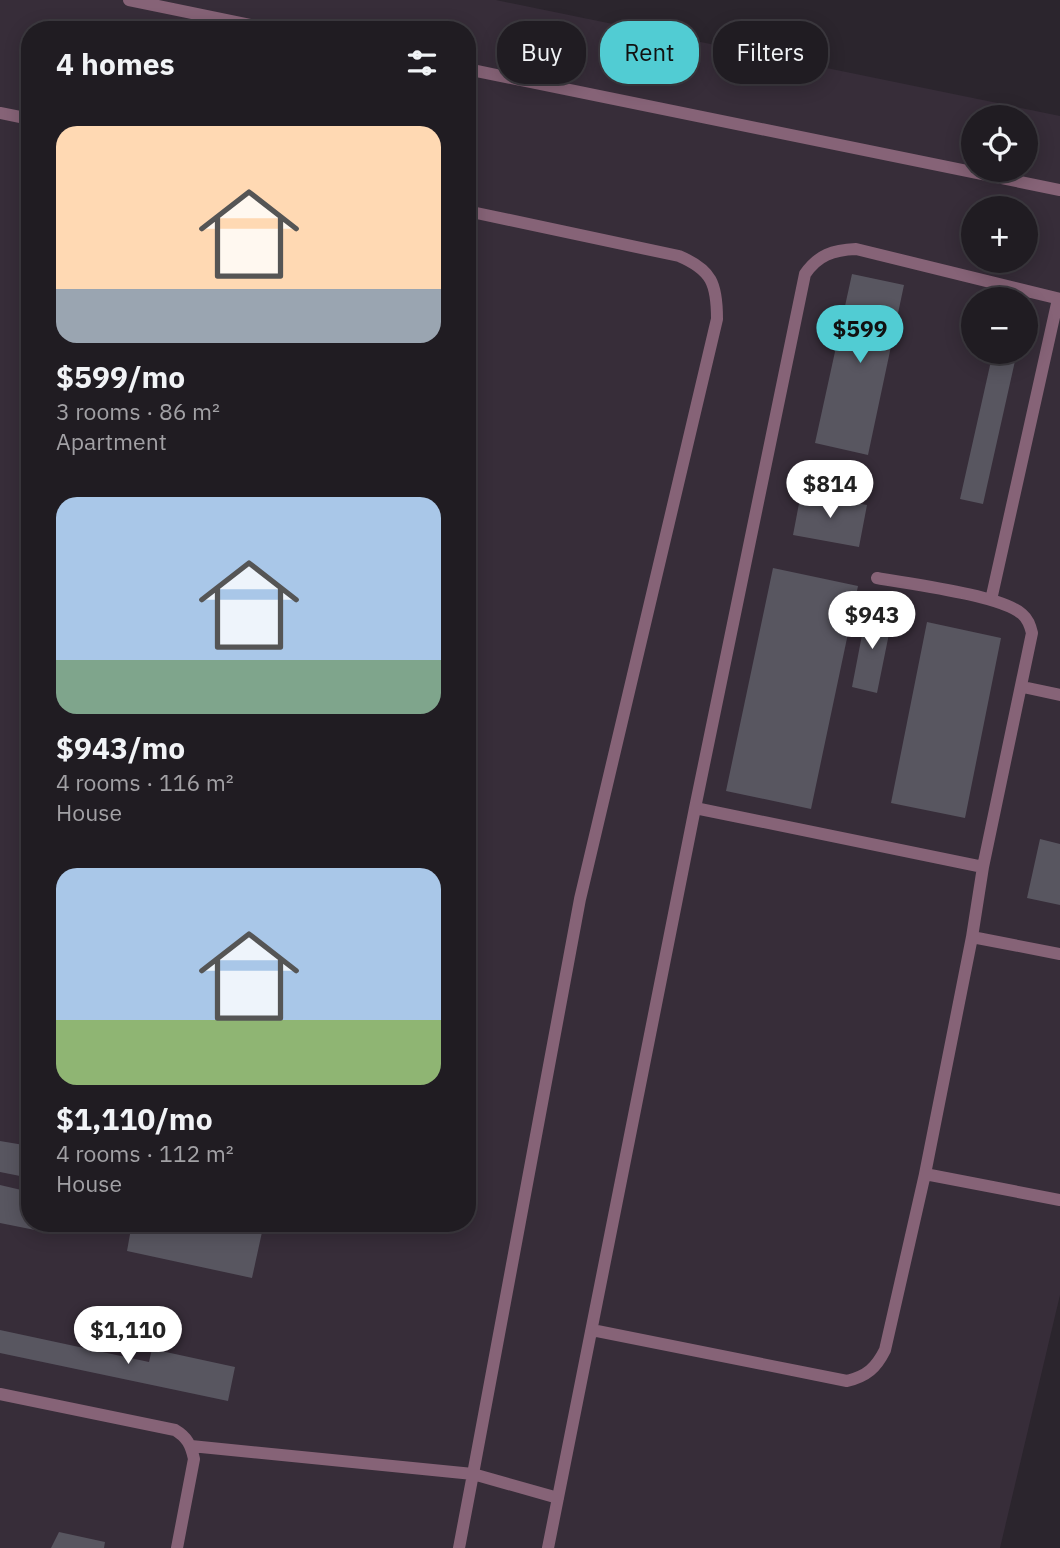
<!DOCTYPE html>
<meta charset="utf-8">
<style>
:root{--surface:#201c22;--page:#2d292f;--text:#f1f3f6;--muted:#a2a1a5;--line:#3d3a40;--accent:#51ccd3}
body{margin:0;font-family:"IBM Plex Sans",sans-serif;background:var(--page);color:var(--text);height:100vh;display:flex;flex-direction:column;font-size:26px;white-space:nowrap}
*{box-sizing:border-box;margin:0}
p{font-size:23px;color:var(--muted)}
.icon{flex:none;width:38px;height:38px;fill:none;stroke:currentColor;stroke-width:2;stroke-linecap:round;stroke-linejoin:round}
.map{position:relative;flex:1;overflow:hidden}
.drawer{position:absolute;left:21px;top:21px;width:455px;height:1211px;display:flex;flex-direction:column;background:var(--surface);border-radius:28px;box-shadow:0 4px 18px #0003,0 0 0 2px var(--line)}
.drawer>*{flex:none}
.guide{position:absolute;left:497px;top:21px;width:457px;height:63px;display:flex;gap:14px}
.fabs{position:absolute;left:961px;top:105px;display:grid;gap:14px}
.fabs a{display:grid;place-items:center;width:77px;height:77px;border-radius:50%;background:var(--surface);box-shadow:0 4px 18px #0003,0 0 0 2px var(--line);font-size:35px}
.price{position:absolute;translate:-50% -60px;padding:0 16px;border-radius:24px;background:#fff;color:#222;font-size:23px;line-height:46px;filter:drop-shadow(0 2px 4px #0008)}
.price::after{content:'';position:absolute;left:50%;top:42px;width:21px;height:16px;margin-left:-10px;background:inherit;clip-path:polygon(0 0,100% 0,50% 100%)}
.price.on{background:var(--accent);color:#111}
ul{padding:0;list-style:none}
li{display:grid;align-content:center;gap:14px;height:371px;padding:0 35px}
li span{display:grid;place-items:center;height:217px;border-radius:21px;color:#555}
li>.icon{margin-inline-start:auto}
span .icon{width:126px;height:126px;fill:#fffc;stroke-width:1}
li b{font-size:30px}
h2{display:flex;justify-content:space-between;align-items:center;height:84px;padding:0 35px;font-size:30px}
.pill{padding:0 24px;border-radius:28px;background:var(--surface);box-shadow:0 4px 18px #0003,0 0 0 2px var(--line);font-size:24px;line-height:63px}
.pill.on{background:var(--accent);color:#111}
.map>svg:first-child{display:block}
.built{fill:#372d39;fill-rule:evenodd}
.building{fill:#585660}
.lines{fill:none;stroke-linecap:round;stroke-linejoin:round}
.lane{stroke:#866377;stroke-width:12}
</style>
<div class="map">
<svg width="1060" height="1548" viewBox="0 0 1060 1548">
<rect width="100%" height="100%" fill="#2b252d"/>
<path class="built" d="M0 0H496L1060 116V1295L1000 1548H0ZM30 30H467V1223H30ZM973 117H1026V170H973ZM973 208H1026V261H973ZM973 299H1026V352H973Z"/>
<path class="building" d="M852 274 904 285 868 455 815 443Z
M993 352H1017L983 504 960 499Z
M801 493 867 505 859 547 793 535Z
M773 568 858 586 811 809 726 791Z
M867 609 893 614 877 693 852 687Z
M927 622 1001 638 965 818 891 803Z
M1040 839 1060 844V905L1027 898Z
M0 1141 30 1146V1178L0 1172Z
M0 1185 30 1192V1223H47L45 1232 0 1223Z
M132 1223H264L252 1278 127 1251Z
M0 1330 149 1362 152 1349 235 1367 228 1401 0 1353Z
M59 1532 105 1542 104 1548H51Z"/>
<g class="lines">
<path class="lane" d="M129 0 275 30
M467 69 1060 190
M0 113 30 119
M467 211 679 256C712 270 717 284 717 319L580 899 473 1474 558 1498
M991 600 1058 299
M1023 687 1060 695
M695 808 983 867
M972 937 1060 954
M925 1174 1060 1200
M592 1330 847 1381C867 1376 876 1368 885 1350L925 1174 972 937 983 867 1032 633C1030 625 1028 619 1022 614 1000 595 910 584 877 578
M0 1394 175 1430C187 1437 191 1445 194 1459L177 1548
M191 1446 473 1474 459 1548
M548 1548 695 808 805 274C818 255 833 250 856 249L1060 299"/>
</g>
</svg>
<div class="fabs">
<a><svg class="icon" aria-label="locate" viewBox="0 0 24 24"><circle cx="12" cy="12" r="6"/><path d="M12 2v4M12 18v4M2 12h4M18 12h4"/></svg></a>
<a>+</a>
<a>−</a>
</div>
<b class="price on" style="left:860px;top:365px">$599</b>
<b class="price" style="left:830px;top:520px">$814</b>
<b class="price" style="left:872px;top:651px">$943</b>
<b class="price" style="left:128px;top:1366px">$1,110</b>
<div class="guide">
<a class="pill">Buy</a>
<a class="pill on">Rent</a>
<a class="pill">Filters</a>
</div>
<section class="drawer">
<h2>4 homes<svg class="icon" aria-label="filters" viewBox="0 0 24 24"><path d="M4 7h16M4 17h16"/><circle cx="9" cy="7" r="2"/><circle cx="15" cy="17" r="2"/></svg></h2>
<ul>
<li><span style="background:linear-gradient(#ffd9b3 75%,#9aa5b1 0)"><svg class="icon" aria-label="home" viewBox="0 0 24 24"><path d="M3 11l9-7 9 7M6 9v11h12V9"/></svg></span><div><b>$599/mo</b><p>3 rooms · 86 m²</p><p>Apartment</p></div></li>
<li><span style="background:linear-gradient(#a9c7e8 75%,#7fa58c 0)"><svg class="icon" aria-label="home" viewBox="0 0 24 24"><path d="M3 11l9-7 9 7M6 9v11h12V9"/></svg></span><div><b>$943/mo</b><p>4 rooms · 116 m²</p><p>House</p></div></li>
<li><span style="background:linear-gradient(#a9c7e8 70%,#8fb573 0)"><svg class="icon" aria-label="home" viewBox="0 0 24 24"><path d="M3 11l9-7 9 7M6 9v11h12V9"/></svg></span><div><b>$1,110/mo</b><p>4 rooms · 112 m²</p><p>House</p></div></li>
</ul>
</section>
</div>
